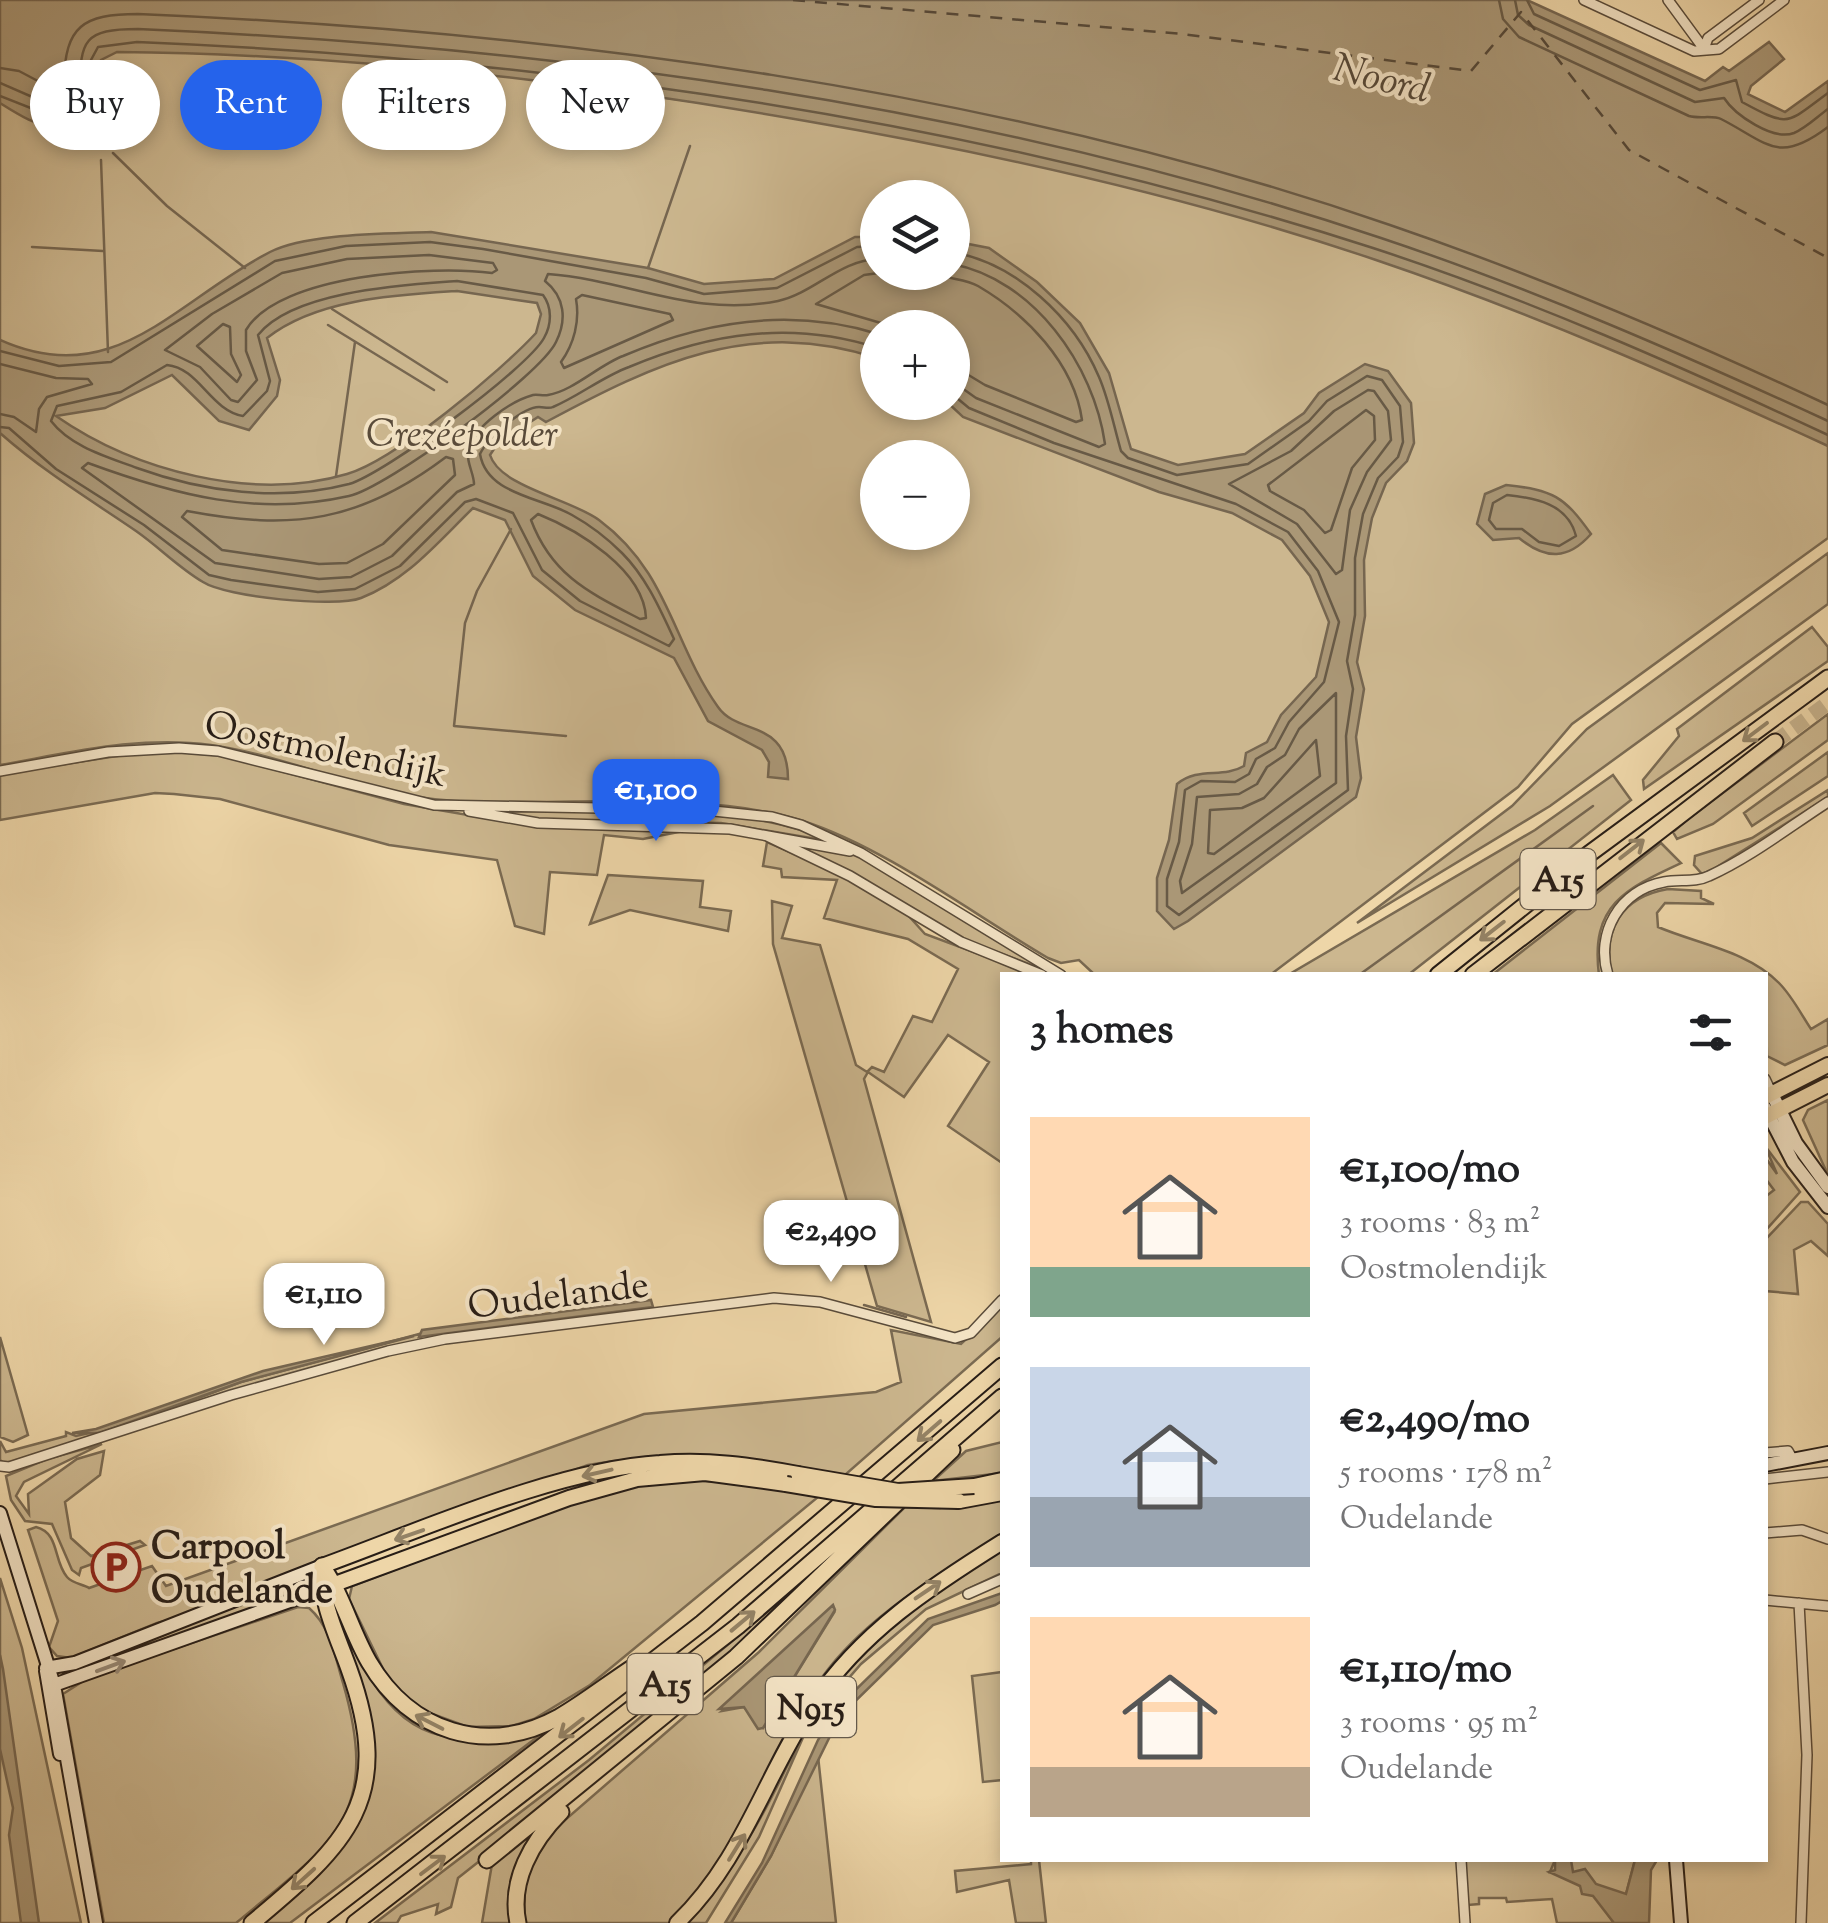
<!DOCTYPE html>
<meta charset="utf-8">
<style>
:root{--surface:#fff;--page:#f6f6f6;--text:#202124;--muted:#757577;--accent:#2563eb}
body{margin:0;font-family:"Sorts Mill Goudy",serif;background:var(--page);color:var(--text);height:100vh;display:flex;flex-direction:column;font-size:38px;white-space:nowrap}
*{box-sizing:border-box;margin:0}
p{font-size:32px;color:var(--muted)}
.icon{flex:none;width:55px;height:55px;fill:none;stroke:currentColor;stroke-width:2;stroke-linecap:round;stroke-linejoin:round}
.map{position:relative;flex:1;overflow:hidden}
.side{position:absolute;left:1000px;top:972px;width:768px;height:890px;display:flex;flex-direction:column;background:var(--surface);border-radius:0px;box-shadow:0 5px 15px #0003}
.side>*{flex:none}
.banner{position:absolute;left:30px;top:60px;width:820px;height:90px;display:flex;gap:20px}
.controls{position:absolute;left:860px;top:180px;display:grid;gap:20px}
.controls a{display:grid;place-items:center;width:110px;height:110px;border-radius:50%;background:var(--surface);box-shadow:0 5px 15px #0003;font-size:50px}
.price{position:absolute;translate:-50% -85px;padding:0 22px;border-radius:20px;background:#fff;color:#222;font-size:32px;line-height:65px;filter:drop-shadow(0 2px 5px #0008)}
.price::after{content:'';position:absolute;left:50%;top:60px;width:30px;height:22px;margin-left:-15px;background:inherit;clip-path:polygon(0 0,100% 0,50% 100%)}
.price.active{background:var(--accent);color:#fff}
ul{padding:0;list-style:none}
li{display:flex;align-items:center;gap:30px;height:250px;padding:0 30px}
li span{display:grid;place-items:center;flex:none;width:280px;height:200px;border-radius:0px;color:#555}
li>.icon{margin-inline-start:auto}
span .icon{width:120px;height:120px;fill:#fffc;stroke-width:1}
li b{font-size:42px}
h2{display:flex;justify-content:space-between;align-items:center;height:120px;padding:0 30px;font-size:42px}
.tag{padding:0 35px;border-radius:45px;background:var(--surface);box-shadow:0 5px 15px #0003;font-size:35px;line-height:90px}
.tag.active{background:var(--accent);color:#fff}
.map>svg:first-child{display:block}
.green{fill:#ccb78f;stroke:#7a6a52;stroke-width:2.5;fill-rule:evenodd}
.water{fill:#aa9776;stroke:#766650;stroke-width:2.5;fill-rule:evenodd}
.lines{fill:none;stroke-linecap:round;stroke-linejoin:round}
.shore{stroke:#685a46;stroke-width:2.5}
.stream{stroke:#766650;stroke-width:2.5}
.ferry{stroke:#554838;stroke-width:2.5;stroke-dasharray:12 10;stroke-linecap:butt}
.motorway-tunnel{stroke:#c6b18b;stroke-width:15;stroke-dasharray:15 8;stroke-linecap:butt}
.minor-casing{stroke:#594b3a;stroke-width:12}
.secondary-casing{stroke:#271d16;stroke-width:16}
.primary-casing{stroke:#271d16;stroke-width:18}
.motorway-casing{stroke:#271d16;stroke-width:19}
.minor{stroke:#f4e4c6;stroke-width:9}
.secondary{stroke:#f4e4c6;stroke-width:12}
.primary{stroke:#eed6a8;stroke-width:14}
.motorway{stroke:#eed6a8;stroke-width:15}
.primary-bridge-casing{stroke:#271d16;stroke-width:18;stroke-linecap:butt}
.primary-bridge{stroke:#eed6a8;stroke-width:14}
.oneway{stroke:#948366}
.oneway2{stroke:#988a77}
.labels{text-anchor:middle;stroke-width:8;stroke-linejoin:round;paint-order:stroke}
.shield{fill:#f4e4c6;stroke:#64594b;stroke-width:2.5}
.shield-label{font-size:35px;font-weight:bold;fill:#271d16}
.park-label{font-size:38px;font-style:italic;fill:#594b3a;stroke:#f4e4c6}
.street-label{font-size:38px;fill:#271d16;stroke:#f4e4c6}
.poi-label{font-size:38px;font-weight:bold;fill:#271d16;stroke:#f4e4c6;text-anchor:start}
.water-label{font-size:40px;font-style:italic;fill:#554838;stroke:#f4e4c6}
</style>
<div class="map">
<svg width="1828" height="1923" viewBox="0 0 1828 1923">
<rect width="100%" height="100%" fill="#eed6a8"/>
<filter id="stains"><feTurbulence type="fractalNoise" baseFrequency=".002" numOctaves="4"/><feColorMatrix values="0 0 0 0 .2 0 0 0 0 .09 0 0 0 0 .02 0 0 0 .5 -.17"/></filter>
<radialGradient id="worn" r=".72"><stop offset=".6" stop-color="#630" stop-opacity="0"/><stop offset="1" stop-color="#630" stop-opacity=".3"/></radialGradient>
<path class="green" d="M0 45 403 61 876 127 1207 203 1511 301 1828 440V538L1572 724 1518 787 1270 975H1095L1079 960 1061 963 1048 958C973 914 884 847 803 821 705 790 559 806 455 801 370 797 294 757 211 745 140 735 69 753 0 765ZM878 198H952V272H878ZM878 328H952V402H878ZM878 458H952V532H878Z
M1828 553V604L1550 806 1357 923 1512 806 1587 729Z
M1812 627 1828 647V661L1644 789 1643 780 1679 736 1677 729Z
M1828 714V740L1713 824 1677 839 1673 832 1688 819Z
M156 750 224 756 404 804 538 827 699 828 643 839 604 835 597 875 550 872 544 934 515 926 497 860 389 845 220 799 174 794 155 793 0 820V774Z
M1828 752V776L1752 826 1744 813Z
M1613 775 1631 800 1408 975H1288L1535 830Z
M1828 790V797L1712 870 1702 874 1694 865 1695 856 1752 838Z
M487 812C602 812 727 797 835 842L721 823 539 820Z
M779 840 856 854 1053 973 962 939Z
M767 842 843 875 906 913 925 934 1035 975H1002V1163L948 1126 989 1062 948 1035 904 1097 868 1072 864 1079 931 1322 877 1306 773 944 772 901 792 906 782 938 820 945 856 1065 867 1072 872 1067 884 1072 913 1016 932 1022 958 969 908 939 824 918 837 880 782 877 781 869 763 866Z
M1661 843 1681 863C1625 889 1590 905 1599 975H1492Z
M608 875 703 881 700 907 731 911 728 931 630 910 590 924Z
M1668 889 1701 891V898L1714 904 1665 903 1657 913 1658 927C1698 944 1748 951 1779 983 1792 996 1801 1014 1811 1029L1828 1019V1045L1785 1065 1767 1056 1765 975H1612C1602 930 1621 897 1668 889Z
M1828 1100V1175L1803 1120 1808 1110Z
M1765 1146 1800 1192 1765 1231V1197L1774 1190 1765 1178V1157L1777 1174Z
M1801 1202H1808L1828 1224V1256L1811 1241 1794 1250 1798 1294 1765 1291V1240Z
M1002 1305V1337L845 1475C752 1459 683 1448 588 1465L292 1571 196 1613 157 1623 71 1658 57 1656 49 1647 58 1621 28 1530 36 1527C60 1533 53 1561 67 1577 73 1584 83 1584 89 1588L152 1566 166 1586 644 1414 876 1392 901 1382 891 1330 961 1344Z
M419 1334 422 1341 245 1387 7 1465 0 1460V1441L6 1452 66 1436V1432L76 1436 126 1425 241 1382Z
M0 1337 28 1435 13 1442 0 1437Z
M1002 1442V1473L933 1481 966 1451Z
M102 1444 24 1482 16 1496 29 1514 28 1494 77 1459 104 1451 100 1475 65 1502 71 1538 91 1556 140 1541 145 1545 81 1568 79 1575 72 1570 52 1524 25 1521 11 1500 6 1476 47 1459Z
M687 1480 755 1484 818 1497 590 1685 534 1719 512 1726 468 1727 416 1708 388 1679 349 1599 352 1586 581 1499 648 1483Z
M1002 1497V1533C941 1574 867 1615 823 1676 767 1756 740 1853 670 1923H524L525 1879 550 1833 759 1652 905 1507 940 1508ZM835 1611 763 1728 744 1707 722 1711Z
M860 1535 645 1730 458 1878 451 1907 436 1914 438 1904 401 1916 397 1923H375L589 1760Z
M1002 1547V1573L926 1609 861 1664 809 1724 759 1837 706 1923H683C703 1897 726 1871 745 1844 783 1786 803 1717 850 1664 894 1617 950 1583 1002 1547Z
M307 1576 313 1581 312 1588 62 1675Z
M0 1578 22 1648 81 1923H0Z
M332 1598C355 1650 383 1731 452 1737 483 1740 521 1730 552 1726L290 1923H261C315 1879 367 1840 373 1766Z
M298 1607 309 1608C331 1627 335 1657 343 1683 382 1818 332 1843 236 1923H104L63 1694 88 1678Z
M1002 1672V1780L983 1782 972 1676Z
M818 1756 836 1923H731L771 1856Z
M540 1825 515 1867 514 1923H482L492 1864Z
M1031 1860H1039L1046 1923H1016L1009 1880 957 1892 955 1871 1031 1864Z
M1465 1860H1555L1550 1872 1570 1869 1571 1860H1635L1626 1894 1602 1906 1614 1923H1557L1552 1899 1507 1902 1506 1898H1479V1904L1468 1905Z"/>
<path class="water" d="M0 0H1527L1705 81 1723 67 1729 71 1769 42 1784 59 1751 86 1748 94 1785 112 1828 81V446C1680 378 1530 312 1376 260 1191 197 998 154 806 121 579 81 347 54 117 52L101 60V104C55 134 46 132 0 103Z
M431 232 648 268 704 284 774 279 855 237H877L878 272H952L953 241 989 248 1037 282 1080 323 1109 373 1131 449 1178 465 1245 454 1304 413 1319 393 1365 364 1388 371 1411 403 1414 443 1407 461 1386 483 1372 518 1364 560 1365 616 1357 662 1364 689 1356 737 1361 778 1356 797 1188 921 1174 929 1157 911V878L1169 840 1177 784C1199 766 1222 779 1244 766L1246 753 1267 742 1281 715 1316 677 1329 622 1310 576 1282 540 1232 513 1159 492 963 417 948 403 952 402V328H878L877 358C751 317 656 363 546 422L538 417 498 443 490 455C500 487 571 499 599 520 669 572 672 642 718 707 738 736 788 719 788 779L768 777 769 762 762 750 708 721 674 658 575 610 533 576 505 520 473 508C438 542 407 580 361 598 335 608 226 597 203 582 179 568 159 547 136 531 89 499 43 471 0 433V340C115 392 176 300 270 252 307 233 388 234 431 232ZM457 291 537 303 541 314 536 333C501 371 395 460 347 474 253 502 135 471 56 416L105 408 172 375 219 421 249 430 277 396 280 380 267 338C316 299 395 295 457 291Z
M1506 485C1553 490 1564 496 1591 534 1568 560 1546 560 1519 538L1493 540 1477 524 1485 494Z
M651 1300 653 1307 419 1337 422 1330Z
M414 1336 241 1382 100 1433H72L96 1429 263 1371Z
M1002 1593V1601L995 1605 933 1625 840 1716 771 1856 731 1923H725L762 1863 818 1740 837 1708 928 1619Z
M833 1605 835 1610 763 1728 758 1729 744 1707 719 1709Z
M0 1655 3 1669 39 1923H21L9 1835 13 1808 0 1749Z
M1555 1860H1571L1573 1872 1585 1869 1596 1884 1626 1894 1635 1860H1657L1651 1870 1649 1923H1614L1593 1896 1582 1894 1580 1886 1549 1872 1555 1870Z"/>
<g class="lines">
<path class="shore" d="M1499 0 1503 19 1519 37 1689 116C1699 119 1713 115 1721 119 1768 143 1778 165 1828 127
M1515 0 1518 15 1529 25 1695 102 1724 98C1735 115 1773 141 1794 133 1806 128 1818 116 1828 109
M1527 0 1534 14 1700 90 1736 80 1742 102C1790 128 1786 124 1828 93
M0 68 19 71 53 89 64 82C65 26 83 14 138 14 551 31 997 89 1390 225 1539 276 1685 338 1828 405
M0 83 53 106 80 90C80 40 84 29 138 29 557 47 982 104 1381 238 1534 289 1682 354 1828 421
M0 96 56 118 92 98 91 60 98 47 137 42C556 59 973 119 1373 248 1529 299 1680 366 1828 435
M952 252C1016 263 1074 318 1099 377 1109 400 1114 427 1121 451L1128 458 1177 475 1248 464 1309 421 1327 401 1367 376 1382 380 1400 406 1403 442 1398 457 1378 478 1363 514 1355 558V615L1347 661 1353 689 1346 736 1348 790 1179 915 1167 906V879L1179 842 1185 790 1201 781 1235 782 1249 774 1256 759 1275 748 1289 722 1324 682 1339 622 1318 571 1288 532 1236 504 1054 443 969 408 952 394
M429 255 493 263 497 270 492 273C435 265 279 274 246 330V351L257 380 238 402 231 400 200 367 165 350 212 314 282 273 347 259Z
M878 259C840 260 814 293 778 301 694 318 629 280 548 274L545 281C565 297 567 320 556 342 540 376 386 488 349 496 257 517 175 495 88 463L82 468 215 563 319 579 351 577 392 556 457 492 474 484C474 473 465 461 469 448 475 426 511 401 533 395 537 394 543 396 548 395 573 391 599 365 623 356 704 321 791 307 878 334
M952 264C1033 279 1094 365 1105 444L1099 447 976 398 952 381
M886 272 864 275 816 304 898 328
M933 272C947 280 964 278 978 286 1026 314 1074 363 1082 420L1076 422 985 385 952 365
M457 281 543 295C552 307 552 324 544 338 527 369 384 474 349 484 280 502 203 492 137 468 108 457 71 447 51 421L57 406 121 392 167 365C199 368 210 410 243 416L267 391 270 381 258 335C293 291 403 285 457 281Z
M582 295 670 314 673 320 564 368 561 362C574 344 580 321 576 299Z
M223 324 230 327 231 354 241 375 237 382 197 346Z
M0 351 59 366 111 362 275 261 346 246 430 242 483 249 646 278 704 294 777 288 857 247 878 246
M0 364 56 378 88 379 92 384 47 397 39 409 36 432 14 417 0 414
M1368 390 1374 391 1388 411 1391 440 1367 472 1350 510 1342 570 1336 574 1297 524 1229 484 1291 451 1334 411Z
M1366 410 1374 416 1375 440 1352 468 1331 530 1325 533 1304 510 1270 491 1268 485Z
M0 427 9 428 56 469 144 525 209 575 231 580 318 592 355 589 400 566 465 502 476 499 513 513 542 570 580 601 669 646 674 639C660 609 646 577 622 553 607 538 590 525 572 515 541 497 487 495 480 454 487 439 522 407 539 407 544 407 549 409 553 407 579 396 602 377 629 367 710 333 792 320 878 348
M446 457 453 459 455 475 383 544 347 563 319 564 222 550 182 517 187 511C293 531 360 522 446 457Z
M1507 495C1536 498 1568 504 1576 536L1559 546 1539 542 1522 529H1496L1489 520 1493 503Z
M538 514C578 530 644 570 646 618L640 619C590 593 552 576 531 520Z
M1336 693V783L1182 893 1180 881 1192 844 1197 797 1239 794 1257 784 1267 767 1285 755 1299 729Z
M1316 740 1320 776 1214 854 1208 853 1210 810 1242 808 1264 798Z"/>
<path class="stream" d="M113 153 167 206 245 268
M101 160 108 352
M32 247 103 251
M648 268 690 146
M332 309 447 382
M328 325 434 390
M336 476 355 342
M511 529 477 591 465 623 454 726 566 736
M1359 975 1593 806
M864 1305 906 1317"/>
<path class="ferry" d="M793 0 1182 34 1471 71 1521 12 1629 150 1828 258"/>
<path class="motorway-tunnel" d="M1775 742 1828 703"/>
<g class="minor-casing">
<path id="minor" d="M1584 0 1694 51 1719 49 1784 0
M1668 0 1704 49
M1704 49 1708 38 1759 0
M0 771 108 752 179 748 218 751 434 805 704 810 772 817 801 825 861 853 1061 975
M469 811 538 823 730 829 850 851
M767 836 850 876 961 942 1042 975
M1608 975C1595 933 1620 890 1664 882 1679 879 1695 883 1709 876 1751 857 1789 827 1828 802
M1765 1079 1772 1094
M1765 1453 1788 1451 1792 1458
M0 1466 9 1467 231 1395 388 1351 445 1339 774 1298 820 1302 955 1338 971 1333 1002 1300
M1765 1479 1828 1472
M1765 1533 1802 1530 1828 1539
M968 1594 1002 1579
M1765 1600 1828 1606
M1799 1603 1807 1755 1801 1923
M1461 1860 1465 1923"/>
</g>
<g class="secondary-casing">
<path id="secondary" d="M1772 1094 1796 1143 1828 1187
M1765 1108 1793 1162 1828 1207
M1765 1465 1828 1453
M0 1513 54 1685 96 1923
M46 1668 75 1663 322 1566
M46 1671 60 1754
M54 1685 329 1587
M1676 1860 1681 1923"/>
</g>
<g class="primary-casing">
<path id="primary" d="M1765 1097 1828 1065
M1765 1117 1828 1085
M974 1486 1002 1480
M959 1501 1002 1493
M322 1566C421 1530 558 1469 660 1463 707 1459 751 1465 798 1474
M335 1584 569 1498 637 1479 705 1473 786 1484
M677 1923C743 1860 764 1777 813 1704 861 1632 930 1587 1002 1542"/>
</g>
<g class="motorway-casing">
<path id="motorway" d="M1438 975 1589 854 1828 678
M1473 975 1775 742
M322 1566C343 1596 351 1631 369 1662 410 1732 486 1757 559 1717 585 1702 610 1682 635 1666
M487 1860 736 1657 952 1450
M252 1923C347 1844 396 1799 349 1669 337 1635 320 1602 322 1566
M314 1923 702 1623 1002 1366
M355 1923 738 1626 1002 1397
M518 1923C509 1881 532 1841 561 1812"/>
</g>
<use href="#minor" class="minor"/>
<use href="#secondary" class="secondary"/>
<use href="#primary" class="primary"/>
<use href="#motorway" class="motorway"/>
<g class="primary-bridge-casing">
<path id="primary-bridge" d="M798 1474 898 1491 974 1486
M786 1484 876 1499 959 1501"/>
</g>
<use href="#primary-bridge" class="primary-bridge"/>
</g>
<defs><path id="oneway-shaft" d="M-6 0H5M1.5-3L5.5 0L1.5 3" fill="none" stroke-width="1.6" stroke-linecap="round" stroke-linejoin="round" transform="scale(2.5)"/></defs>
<g class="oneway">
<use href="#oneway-shaft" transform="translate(1755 732) rotate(143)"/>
<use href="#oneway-shaft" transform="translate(1632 849) rotate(-38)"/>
<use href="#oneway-shaft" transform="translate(1492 931) rotate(142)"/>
<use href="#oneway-shaft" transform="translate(929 1431) rotate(139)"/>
<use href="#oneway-shaft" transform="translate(597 1473) rotate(167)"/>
<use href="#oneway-shaft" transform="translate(409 1535) rotate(161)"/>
<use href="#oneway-shaft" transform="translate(928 1590) rotate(-34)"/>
<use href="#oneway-shaft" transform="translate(743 1621) rotate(-40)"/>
<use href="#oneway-shaft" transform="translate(429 1722) rotate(-153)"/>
<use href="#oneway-shaft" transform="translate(571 1728) rotate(142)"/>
<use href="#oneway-shaft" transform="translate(737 1847) rotate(-58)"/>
<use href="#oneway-shaft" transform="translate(433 1865) rotate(-37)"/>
<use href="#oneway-shaft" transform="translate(303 1879) rotate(138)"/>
</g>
<use class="oneway2" href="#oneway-shaft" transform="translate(111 1666) rotate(-20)"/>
<defs>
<g id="parking-ring" transform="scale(2.5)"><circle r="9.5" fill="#f4e4c6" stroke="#8f2418" stroke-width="1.5"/><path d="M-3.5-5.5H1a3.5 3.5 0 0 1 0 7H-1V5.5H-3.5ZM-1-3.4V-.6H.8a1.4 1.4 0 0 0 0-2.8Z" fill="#8f2418"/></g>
</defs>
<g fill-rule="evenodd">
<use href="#parking-ring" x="116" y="1567"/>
</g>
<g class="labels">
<g class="shield">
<rect x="1520.5" y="849" width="75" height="60" rx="8"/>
<rect x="627.5" y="1654" width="75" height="60" rx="8"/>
<rect x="766" y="1677" width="90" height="60" rx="8"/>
</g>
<g class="shield-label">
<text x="1558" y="891">A15</text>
<text x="665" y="1696">A15</text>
<text x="811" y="1719">N915</text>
</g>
<g class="park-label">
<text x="462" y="446">Crezéepolder</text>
</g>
<g class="street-label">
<text transform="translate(326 748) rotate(12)" y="13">Oostmolendijk</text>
<text transform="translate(558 1294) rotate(-7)" y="13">Oudelande</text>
</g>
<g class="poi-label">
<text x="151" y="1558">Carpool<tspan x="151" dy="44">Oudelande</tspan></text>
</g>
<g class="water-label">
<text transform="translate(1382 77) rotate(14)" y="14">Noord</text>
</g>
</g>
<rect width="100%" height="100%" filter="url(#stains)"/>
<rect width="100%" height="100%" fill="url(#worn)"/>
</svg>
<div class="controls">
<a><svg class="icon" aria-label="layers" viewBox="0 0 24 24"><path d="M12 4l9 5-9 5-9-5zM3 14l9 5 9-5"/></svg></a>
<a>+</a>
<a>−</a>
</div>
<b class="price active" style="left:656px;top:844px">€1,100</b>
<b class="price" style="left:831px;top:1285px">€2,490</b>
<b class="price" style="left:324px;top:1348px">€1,110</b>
<div class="banner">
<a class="tag">Buy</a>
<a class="tag active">Rent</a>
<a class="tag">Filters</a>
<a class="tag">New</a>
</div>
<section class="side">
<h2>3 homes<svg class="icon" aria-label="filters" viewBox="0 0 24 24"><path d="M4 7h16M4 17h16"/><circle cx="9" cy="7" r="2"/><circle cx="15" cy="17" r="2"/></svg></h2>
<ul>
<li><span style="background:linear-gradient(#ffd9b3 75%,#7fa58c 0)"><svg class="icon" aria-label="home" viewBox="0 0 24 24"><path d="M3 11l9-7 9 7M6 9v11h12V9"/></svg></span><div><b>€1,100/mo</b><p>3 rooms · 83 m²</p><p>Oostmolendijk</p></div></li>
<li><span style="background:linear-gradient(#c9d6e8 65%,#9aa5b1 0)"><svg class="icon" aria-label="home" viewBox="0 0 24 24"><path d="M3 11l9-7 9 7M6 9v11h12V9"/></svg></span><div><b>€2,490/mo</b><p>5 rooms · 178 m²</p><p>Oudelande</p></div></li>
<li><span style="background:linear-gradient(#ffd9b3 75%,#b9a48a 0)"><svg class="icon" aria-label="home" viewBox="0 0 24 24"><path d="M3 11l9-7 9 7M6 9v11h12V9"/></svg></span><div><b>€1,110/mo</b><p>3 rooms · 95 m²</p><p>Oudelande</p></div></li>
</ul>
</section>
</div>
